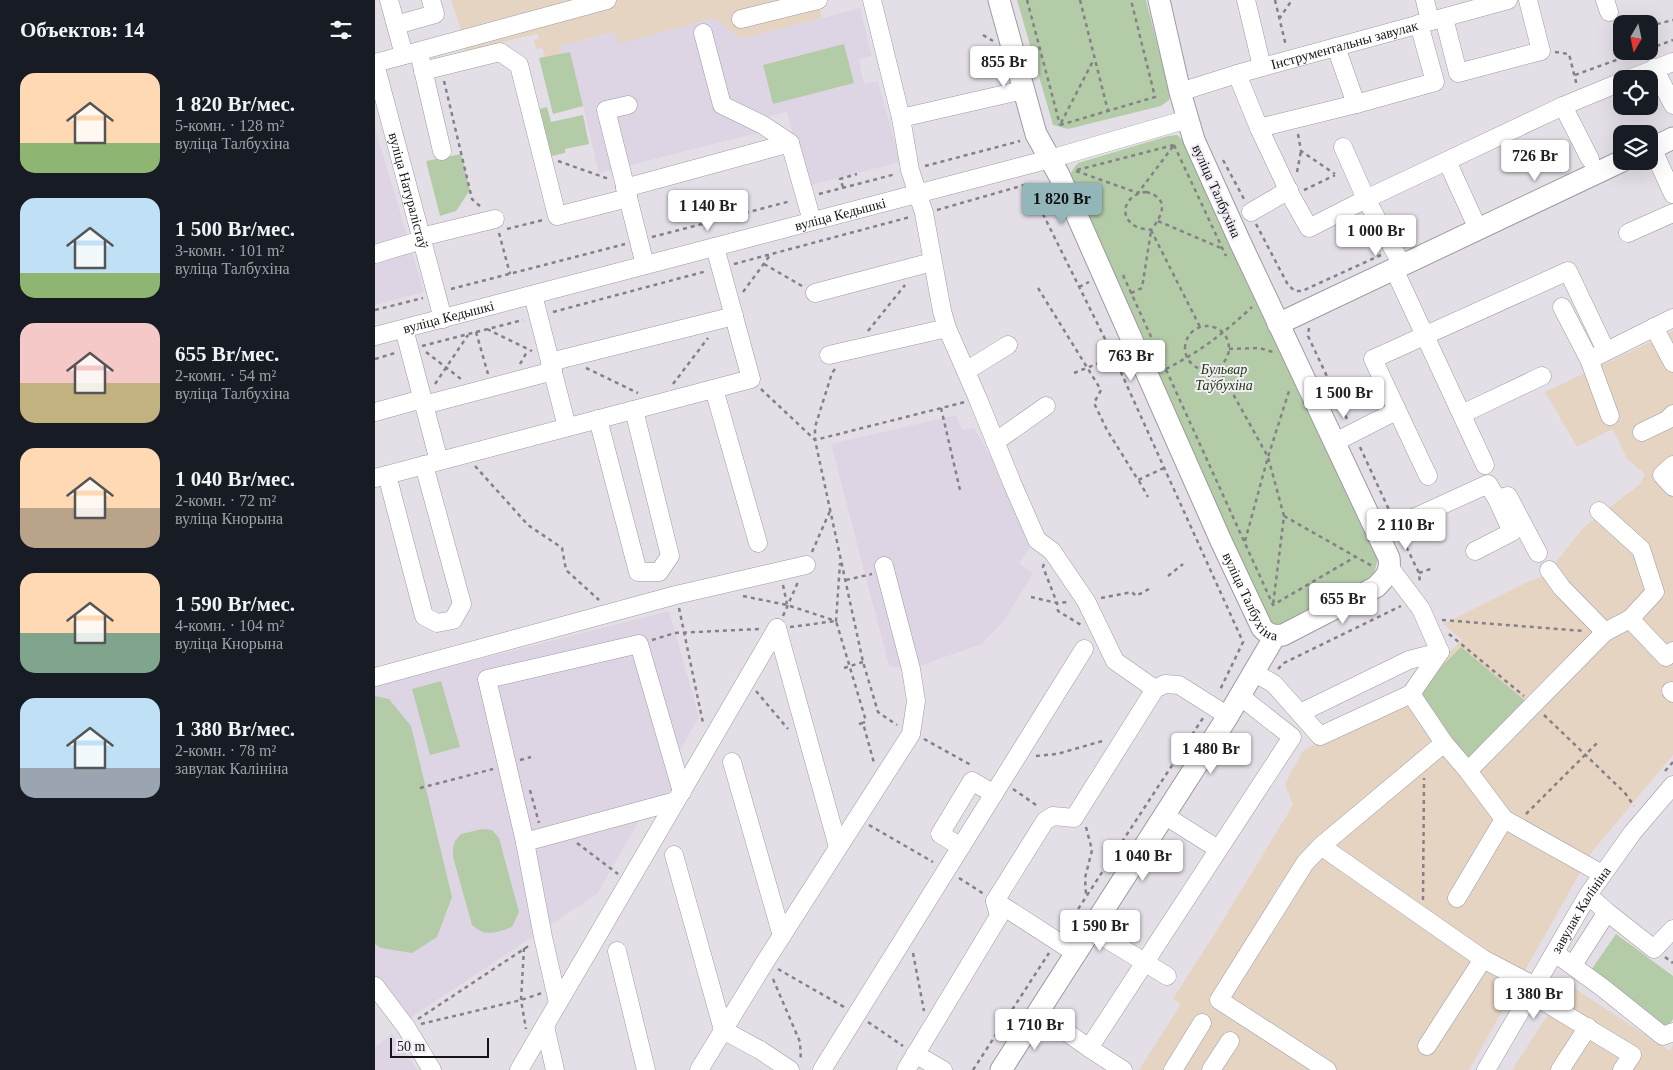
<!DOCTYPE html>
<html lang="ru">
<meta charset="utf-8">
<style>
:root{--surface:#171b24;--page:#20242c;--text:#f1f3f6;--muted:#9ea1a6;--accent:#92b6ba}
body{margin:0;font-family:"Times New Roman",serif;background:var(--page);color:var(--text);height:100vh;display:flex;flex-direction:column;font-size:19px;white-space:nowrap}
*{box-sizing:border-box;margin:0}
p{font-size:16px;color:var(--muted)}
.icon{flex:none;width:28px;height:28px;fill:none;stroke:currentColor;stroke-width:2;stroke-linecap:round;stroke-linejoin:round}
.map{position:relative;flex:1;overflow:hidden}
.panel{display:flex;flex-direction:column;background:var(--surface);width:375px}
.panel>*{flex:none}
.needle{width:32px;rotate:189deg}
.buttons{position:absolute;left:1238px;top:15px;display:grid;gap:10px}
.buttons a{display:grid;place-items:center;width:45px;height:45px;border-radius:10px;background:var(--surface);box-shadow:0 5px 20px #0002;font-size:25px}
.scale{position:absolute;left:15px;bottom:12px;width:99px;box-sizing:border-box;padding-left:5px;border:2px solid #151417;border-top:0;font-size:14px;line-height:18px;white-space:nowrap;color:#151417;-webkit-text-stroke:4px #f1edf5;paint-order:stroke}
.price{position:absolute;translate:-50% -42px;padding:0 11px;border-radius:5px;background:#fff;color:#222;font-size:16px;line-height:32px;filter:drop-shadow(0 1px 2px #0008)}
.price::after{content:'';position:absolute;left:50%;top:30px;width:15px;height:11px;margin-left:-8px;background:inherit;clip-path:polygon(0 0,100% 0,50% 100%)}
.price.current{background:var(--accent);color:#111}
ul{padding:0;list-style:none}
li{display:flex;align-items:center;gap:15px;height:125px;padding:0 20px}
li span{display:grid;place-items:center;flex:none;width:140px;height:100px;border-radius:15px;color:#555}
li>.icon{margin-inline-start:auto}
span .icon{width:60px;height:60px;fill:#fffc;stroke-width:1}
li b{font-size:21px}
h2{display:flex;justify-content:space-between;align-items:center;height:60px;padding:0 20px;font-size:21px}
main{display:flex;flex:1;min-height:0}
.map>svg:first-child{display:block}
.industrial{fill:#e6d4c3}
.built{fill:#ded5e4}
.green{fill:#b4cba8}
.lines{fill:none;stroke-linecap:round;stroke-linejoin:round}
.minor-casing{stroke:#9e9aa1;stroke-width:19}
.major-casing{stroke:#9e9aa1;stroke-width:23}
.path{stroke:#848187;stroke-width:2.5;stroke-dasharray:4 4;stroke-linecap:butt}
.minor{stroke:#fff;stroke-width:18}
.major{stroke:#fff;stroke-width:21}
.labels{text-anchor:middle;stroke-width:4;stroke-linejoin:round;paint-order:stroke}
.street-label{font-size:14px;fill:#151417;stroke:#f1edf5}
.park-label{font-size:14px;font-style:italic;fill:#1f360e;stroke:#f1edf5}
</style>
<main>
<section class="panel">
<h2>Объектов: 14<svg class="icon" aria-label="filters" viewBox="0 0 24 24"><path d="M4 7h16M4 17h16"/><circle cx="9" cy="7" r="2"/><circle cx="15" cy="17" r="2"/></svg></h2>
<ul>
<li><span style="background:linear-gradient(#ffd9b3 70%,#8fb573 0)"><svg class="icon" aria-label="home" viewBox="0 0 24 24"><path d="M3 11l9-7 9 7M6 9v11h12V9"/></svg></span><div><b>1 820 Br/мес.</b><p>5-комн. · 128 m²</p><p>вуліца Талбухіна</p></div></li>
<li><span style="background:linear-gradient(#bfe0f5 75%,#8fb573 0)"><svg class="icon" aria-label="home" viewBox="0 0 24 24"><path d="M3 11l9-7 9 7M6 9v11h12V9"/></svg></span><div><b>1 500 Br/мес.</b><p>3-комн. · 101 m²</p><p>вуліца Талбухіна</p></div></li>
<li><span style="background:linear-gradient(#f6c9c9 60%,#c2b280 0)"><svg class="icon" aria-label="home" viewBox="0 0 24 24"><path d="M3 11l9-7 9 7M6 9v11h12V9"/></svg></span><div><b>655 Br/мес.</b><p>2-комн. · 54 m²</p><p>вуліца Талбухіна</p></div></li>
<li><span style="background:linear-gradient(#ffd9b3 60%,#b9a48a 0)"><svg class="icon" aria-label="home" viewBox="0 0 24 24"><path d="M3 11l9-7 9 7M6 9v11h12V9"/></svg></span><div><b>1 040 Br/мес.</b><p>2-комн. · 72 m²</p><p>вуліца Кнорына</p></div></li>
<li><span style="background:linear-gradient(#ffd9b3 60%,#7fa58c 0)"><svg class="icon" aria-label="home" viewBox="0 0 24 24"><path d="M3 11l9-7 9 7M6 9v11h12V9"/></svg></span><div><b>1 590 Br/мес.</b><p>4-комн. · 104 m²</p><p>вуліца Кнорына</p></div></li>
<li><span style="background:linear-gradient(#bfe0f5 70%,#9aa5b1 0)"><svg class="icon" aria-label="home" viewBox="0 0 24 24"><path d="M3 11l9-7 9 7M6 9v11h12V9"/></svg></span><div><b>1 380 Br/мес.</b><p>2-комн. · 78 m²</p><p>завулак Калініна</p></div></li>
</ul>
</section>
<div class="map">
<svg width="1298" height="1070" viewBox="0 0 1298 1070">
<rect width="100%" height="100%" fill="#e4dfe7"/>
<path class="industrial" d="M76 0H442L447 18 366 39 268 38 243 44 239 32 185 46 187 54 170 58 167 48 161 49 159 40 164 39 162 34 90 51 89 39Z
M1298 331V755L1216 853 1094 1070H764L806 1004 798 999 842 930 918 805 910 784 927 752 1036 687 1087 640 1068 624 1148 584 1171 575 1207 529 1265 484 1270 474 1252 459 1238 429 1202 447 1170 392Z
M1193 984 1295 1051 1298 1044V1070H1137Z"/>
<path class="built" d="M485 8 497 56 484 60 489 84 503 81 525 162 432 186 412 112 387 118 390 131 224 173 195 53 187 54 185 46 240 32 243 44 339 18 366 39Z
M0 128 49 292 0 305Z
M581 415 587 430 599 428 620 464 655 548 644 563 658 573 629 621 607 644 536 669 514 666 456 444Z
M294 611 324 717 298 762 296 790 271 809 222 894 32 1020 0 976V686Z
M17 1034 43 1070H0V1047Z"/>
<path class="green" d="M642 0H771L795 95 794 100 786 106 693 129 678 125Z
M469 44 479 83 398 104 388 65Z
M195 52 208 106 178 114 164 58Z
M172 107 176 122 208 115 214 144 190 149V153L172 157 161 110Z
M802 135 808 140 896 324 1003 558 998 578 902 627 889 620 695 176 698 169 703 163 793 136Z
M86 154 95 190 81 211 65 216 51 161Z
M1086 647 1154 704 1092 766 1043 708 1044 689Z
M66 681 85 747 55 755 37 689Z
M0 696 14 699 36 726 77 897 62 937 37 953 6 948 0 944Z
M107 829 117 830 124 838 144 912 137 927C121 932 111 938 97 925L78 857V848L80 841 86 834Z
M1241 934 1298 976V1019L1291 1030 1214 973Z"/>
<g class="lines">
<g class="minor-casing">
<g id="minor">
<path d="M14 0 29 55"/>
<path d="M497 0 526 118 535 170 549 213 567 311 572 328 603 399 637 483 662 540 677 551 711 601 740 661 780 689"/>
<path d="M871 0 887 67"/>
<path d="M1050 0 1055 21"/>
<path d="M1230 0 1234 12"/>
<path d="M1069 18 1083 73 1166 51 1153 0"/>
<path d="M366 19 443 0"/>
<path d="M21 25 60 14 56 0"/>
<path d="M328 33 347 105 388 125 415 143"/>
<path d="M961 47 981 104"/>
<path d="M46 61 67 151"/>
<path d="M0 63 232 0"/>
<path id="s1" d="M0 64 68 319"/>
<path d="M1279 68 1298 105"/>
<path d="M48 71 125 52 144 65 182 216 253 198"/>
<path d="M862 74 884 128"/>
<path d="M1254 79 1298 62"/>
<path id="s2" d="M805 92 862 74 1133 0"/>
<path d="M253 105 231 110 270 265"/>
<path d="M1188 106 1246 82"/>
<path d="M526 118 648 90"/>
<path d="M968 147 991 199 934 228 916 196 884 128 981 104 1060 82 1044 24"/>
<path d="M1277 148 1298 194"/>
<path d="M1072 161 1103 229"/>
<path d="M250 188 415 143 437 221"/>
<path d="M876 212 914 190"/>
<path d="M1253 233 1298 213"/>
<path d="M46 237 120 219"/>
<path d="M0 254 47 240"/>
<path d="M1027 265 991 199 1188 106 1215 159"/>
<path d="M1019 269 1110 465"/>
<path d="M440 293 557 262"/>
<path d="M158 295 192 427"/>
<path d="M1187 307 1214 359 1235 416"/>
<path d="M1279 327 1298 363"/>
<path d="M29 329 64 461"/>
<path id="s3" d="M0 336 675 159 813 119"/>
<path d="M454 355 572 328"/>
<path d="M1222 356 1298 318"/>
<path d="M175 362 359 316"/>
<path d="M591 371 633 345"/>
<path d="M339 389 383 543"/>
<path d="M49 405 178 371"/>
<path d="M0 412 47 399"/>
<path d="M1087 414 1167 376"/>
<path d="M223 419 263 572H284L295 556 259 410"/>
<path d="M1267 432 1292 420 1298 414"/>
<path d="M620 442 671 406"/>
<path d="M960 442 1021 411"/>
<path d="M1298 465 1287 475 1298 487"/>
<path d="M12 475 49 616 62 623 78 620 87 604 49 465"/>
<path d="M1053 476 998 359 1193 271 1231 351"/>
<path d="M0 478 376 379 340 247"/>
<path d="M1224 511 1266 549 1280 592 1255 619"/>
<path d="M1001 531 1021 526 1113 484 1122 499 1133 496 1163 553"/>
<path d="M1100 551 1137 532 1122 499"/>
<path d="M1015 568 1046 609 1065 652 1036 694 1069 743 1093 771"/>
<path d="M1174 570 1187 588 1230 632"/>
<path d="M402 628 463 847"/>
<path d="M878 672 899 684 945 736 1036 694"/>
<path d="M0 677 301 595 431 565"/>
<path d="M1296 691 1298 693"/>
<path d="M925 713 1034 660 1065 652"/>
<path d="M357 762 407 936"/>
<path d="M789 815 843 849"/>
<path d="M1129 819 1093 771 1230 632 1255 619 1291 657 1298 651"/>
<path d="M150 842 301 801"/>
<path d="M946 846 1069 743"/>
<path d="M586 847 565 834 597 781 619 794"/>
<path d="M299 855 348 1030 385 1050 415 1070"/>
<path d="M1213 895 1232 912 1279 949 1298 929"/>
<path d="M1082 898 1129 819 1227 874"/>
<path d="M620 901 702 954"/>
<path d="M717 930 792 976"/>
<path d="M242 951 271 1070"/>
<path d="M1180 953 1228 988 1288 1036 1298 1032"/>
<path d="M1108 959 1160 986"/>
<path d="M1198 965 1232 912"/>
<path d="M0 986 31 1027 57 1070"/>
<path d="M1155 993 1257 1055 1247 1070"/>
<path d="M183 1003 168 937 150 842 112 679 264 644 307 792"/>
<path d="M663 1012 714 1048 917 737 865 696"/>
<path d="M170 1026 180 1070"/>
<path d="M714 1048 748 1070"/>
<path d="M540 1054 568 1070"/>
<path d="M144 1070 402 628"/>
<path d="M324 1070 390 962 536 734 541 701 536 669 509 566"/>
<path d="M447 1070 709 649"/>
<path d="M531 1070 624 916 620 901 670 821 678 816 699 818 780 689 790 684 804 685 853 716"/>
<path d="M798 1070 827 1023"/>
<path d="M836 1070 855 1041"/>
<path d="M952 1070 844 1000 930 863 946 846 1108 959 1052 1046"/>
<path id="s4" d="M1111 1070 1213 895 1258 832 1298 785"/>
<path d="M1185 1070 1213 1027"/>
</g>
</g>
<g class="major-casing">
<g id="major">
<path id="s5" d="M624 0 661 134 684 175 846 541 887 628C893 635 899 636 908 635L1001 587C1011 577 1016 572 1014 558L865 242 819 140 805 92 784 0"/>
<path d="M1274 150 1298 138"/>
<path d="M903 324 1247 161"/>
<path d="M626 1070 853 716 900 636"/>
</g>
</g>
<path class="path" d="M652 0 685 125
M705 0 733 111
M900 0 911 46
M904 19 917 0
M1274 26 1298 20
M608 35 618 41
M1245 35 1246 34
M1274 49 1298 40
M1180 52 1194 54 1202 86
M1200 75 1266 51
M69 81 97 199 107 208
M686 123 719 59
M685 125 780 97 756 0
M923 134 926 151 960 174
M799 145 851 256
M848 160 869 199
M183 161 234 179
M550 166 645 141
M702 170 799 145
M701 171 763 193 799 145
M922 172 926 151
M468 187 465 179 482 174
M929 190 960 175
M771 192C795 198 788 215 776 230 771 229 765 229 760 226 742 215 751 194 771 192Z
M444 194 521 174
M562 210 653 184 739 357 868 642 844 692
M783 221 846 248
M881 224 913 285 920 291H927L1006 255
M132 229 168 220
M776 230 825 327
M124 233 135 274
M277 237 416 201
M359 264 535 217
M389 264 427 286
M748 275 898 605 980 557
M704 287 714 282
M663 288 726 390 719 403 732 430 763 480 789 468
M76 289 250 244
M368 292 396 254
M756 293 767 288 776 231
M0 310 48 298
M178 312 332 271
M810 348a22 22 0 1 1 44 0a22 22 0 1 1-44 0Z
M934 328 933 336 972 419
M112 329 157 351
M493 331 530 285
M101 332 113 374
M47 346 148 320
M854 349 884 348 898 352
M51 352 86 379
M0 359 20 353
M145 364 153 350
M843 367 893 457 909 516 898 605
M211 368 263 393
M460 369 457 373 440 427V440L488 662 503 712 522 725
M791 369C826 351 849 333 877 307
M699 373 739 357
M60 384 93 335
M298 384 333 338
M386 389 440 440 590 402
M566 408 585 490
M985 447 1015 512
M100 466 153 525 187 548 191 570 224 600
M764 481 773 497
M909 516 997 566
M1028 540 1044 573 1045 583
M870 541 893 457 915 388
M437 552 455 511
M669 564 668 567 682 603 683 611 706 625
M1044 573 1058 568
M793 576 808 564
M471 580 497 574
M408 585 412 604
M368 596 412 605 461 621 465 563
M656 597 682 603 693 602
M726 598 757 592 761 596 774 589
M304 608 328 723
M408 616 423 582
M1067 620 1209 631
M415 627 461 621 491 721 488 723
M1074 634 1149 696
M277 640 300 633 385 629
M469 668 488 662
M903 669 909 663 1026 606
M381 691 413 729
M1169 715 1250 793 1259 806
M484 724 488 723 499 763
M549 739 596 765
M661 756 682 754 731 740
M145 760 156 757
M1290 771 1298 762
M45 788 118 769
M638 789 664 807
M155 790 164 823
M1151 814 1224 741
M494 825 558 862
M711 827 717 850 710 878 711 895
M202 843 243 874
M584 878 609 894
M1048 900 1049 778
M743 918 755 924
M690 929 828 718
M149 948 146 1000 151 1029
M538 953 549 1011
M1290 957 1298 963
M403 969 469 1007
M398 979 425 1042 426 1061
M43 1019 155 945
M493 1022 528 1046
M46 1024 146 1000 167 993
M598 1070 674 953"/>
<use href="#minor" class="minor"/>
<use href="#major" class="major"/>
</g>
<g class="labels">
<g class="street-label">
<text dy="5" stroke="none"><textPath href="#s2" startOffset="171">Інструментальны завулак</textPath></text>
<text dy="5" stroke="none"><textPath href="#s1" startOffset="131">вуліца Натуралістаў</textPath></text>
<text transform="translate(842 191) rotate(66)" y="5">вуліца Талбухіна</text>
<text dy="5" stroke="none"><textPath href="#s3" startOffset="481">вуліца Кедышкі</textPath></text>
<text dy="5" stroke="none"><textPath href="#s3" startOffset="76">вуліца Кедышкі</textPath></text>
<text dy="5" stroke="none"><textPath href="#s5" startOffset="650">вуліца Талбухіна</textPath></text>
<text dy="5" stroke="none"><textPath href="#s4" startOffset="186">завулак Калініна</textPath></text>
</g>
<g class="park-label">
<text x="849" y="374">Бульвар<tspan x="849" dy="16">Таўбухіна</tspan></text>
</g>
</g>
</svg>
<div class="buttons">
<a><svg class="needle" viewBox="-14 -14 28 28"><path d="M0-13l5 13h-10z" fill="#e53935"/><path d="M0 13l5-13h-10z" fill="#9ea1a6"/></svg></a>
<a><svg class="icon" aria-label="locate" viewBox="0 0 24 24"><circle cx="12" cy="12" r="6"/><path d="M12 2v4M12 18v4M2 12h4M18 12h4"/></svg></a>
<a><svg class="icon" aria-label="layers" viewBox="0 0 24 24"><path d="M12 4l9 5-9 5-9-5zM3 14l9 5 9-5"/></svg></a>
</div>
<div class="scale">50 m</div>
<b class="price" style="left:629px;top:88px">855 Br</b>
<b class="price" style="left:1160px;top:182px">726 Br</b>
<b class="price current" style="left:687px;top:225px">1 820 Br</b>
<b class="price" style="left:333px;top:232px">1 140 Br</b>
<b class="price" style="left:1001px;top:257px">1 000 Br</b>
<b class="price" style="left:756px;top:382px">763 Br</b>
<b class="price" style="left:969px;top:419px">1 500 Br</b>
<b class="price" style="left:1031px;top:551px">2 110 Br</b>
<b class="price" style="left:968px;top:625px">655 Br</b>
<b class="price" style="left:836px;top:775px">1 480 Br</b>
<b class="price" style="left:768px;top:882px">1 040 Br</b>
<b class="price" style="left:725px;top:952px">1 590 Br</b>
<b class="price" style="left:1159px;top:1020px">1 380 Br</b>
<b class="price" style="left:660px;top:1051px">1 710 Br</b>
</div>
</main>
